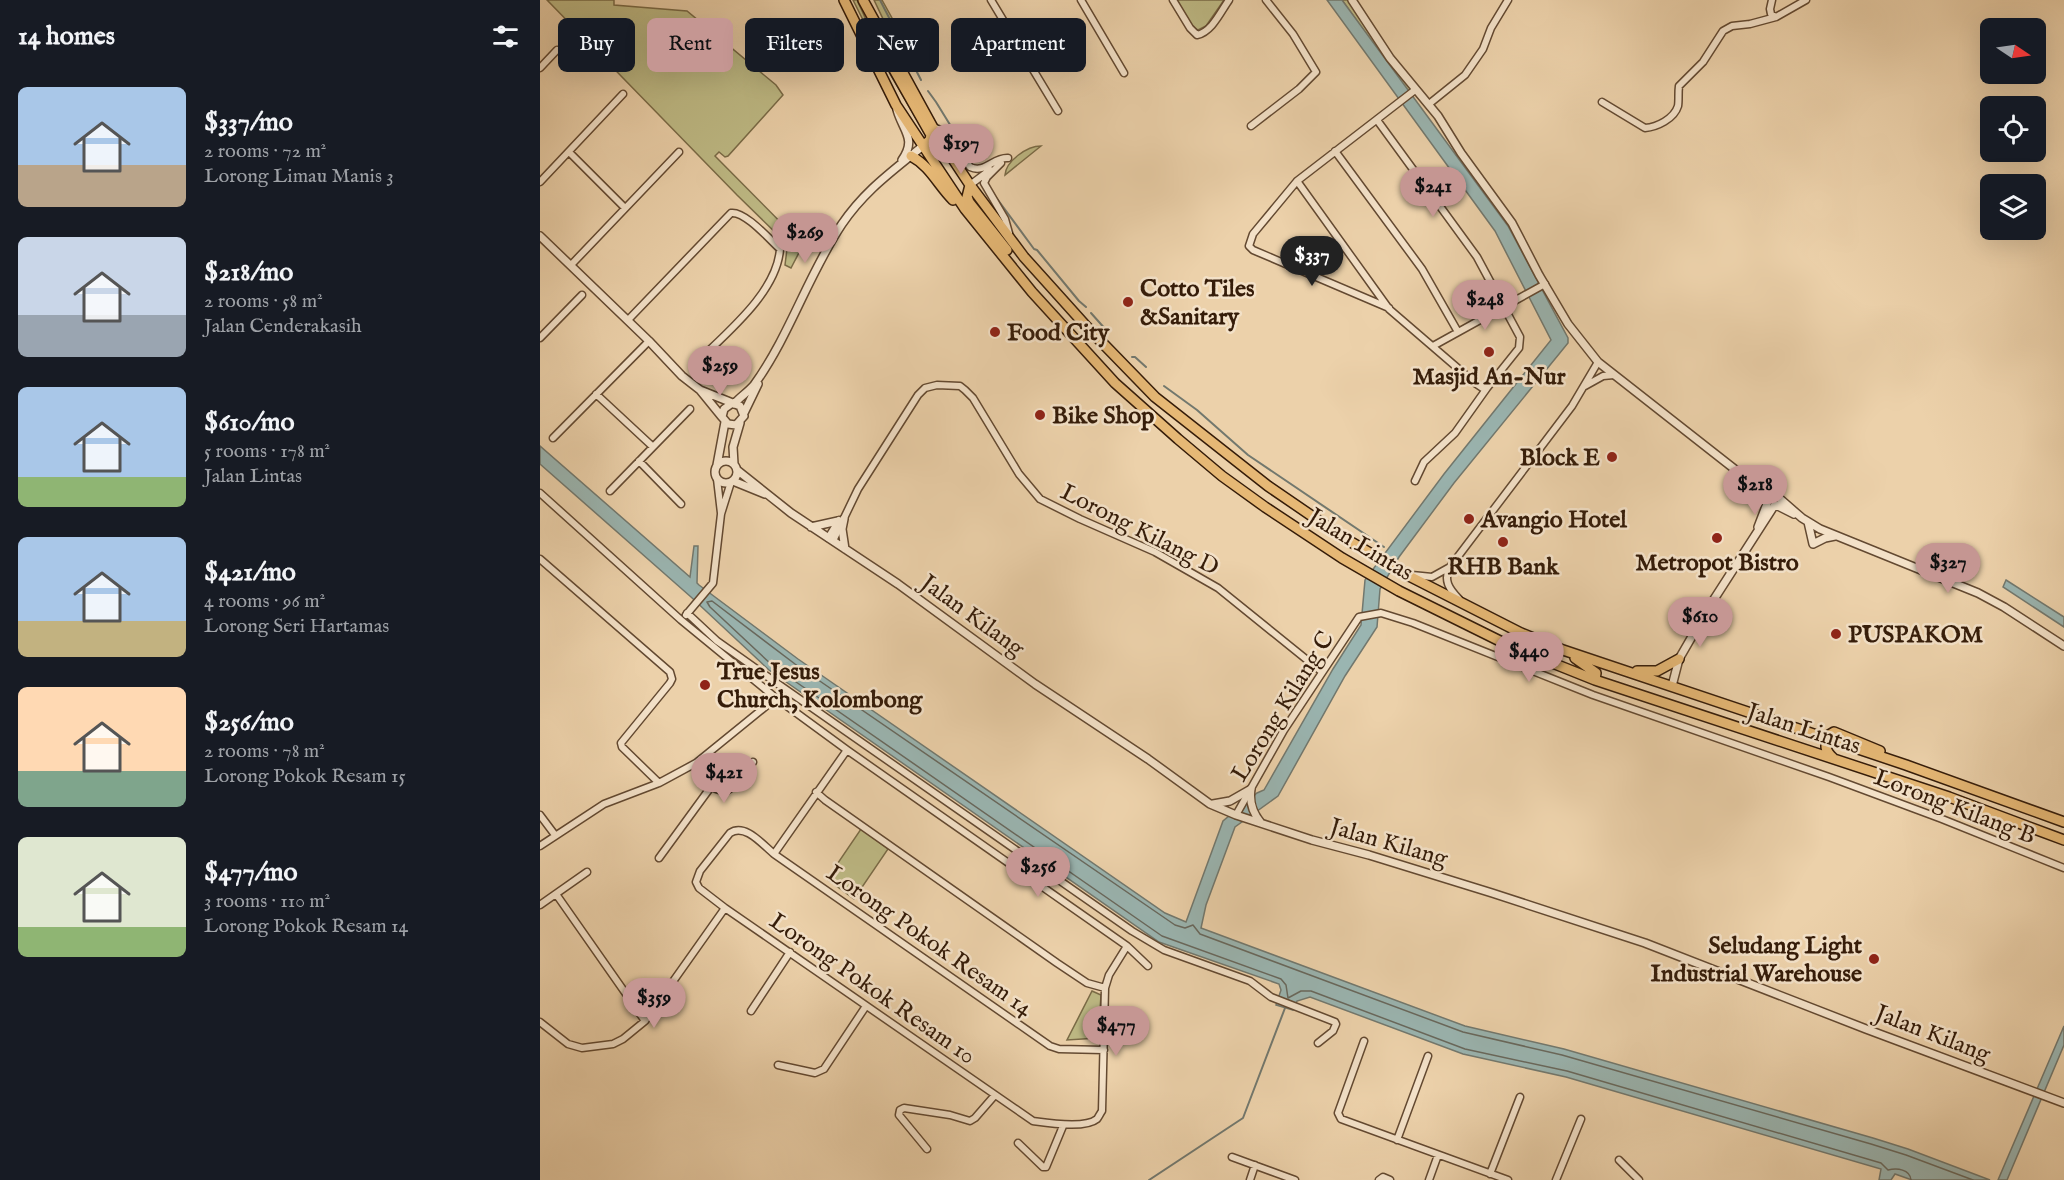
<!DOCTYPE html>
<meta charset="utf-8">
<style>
:root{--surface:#171b24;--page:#20242c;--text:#f1f3f6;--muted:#9ea1a6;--accent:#c59692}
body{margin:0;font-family:"IM FELL English",serif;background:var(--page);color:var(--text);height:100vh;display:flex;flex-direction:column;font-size:22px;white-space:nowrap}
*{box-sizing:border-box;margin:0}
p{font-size:20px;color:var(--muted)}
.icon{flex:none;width:33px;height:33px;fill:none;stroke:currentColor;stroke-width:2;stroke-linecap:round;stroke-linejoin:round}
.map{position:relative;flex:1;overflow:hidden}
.sheet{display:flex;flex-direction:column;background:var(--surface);width:540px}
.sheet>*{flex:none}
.top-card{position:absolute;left:18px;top:18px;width:570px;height:54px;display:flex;gap:12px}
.needle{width:39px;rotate:103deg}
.controls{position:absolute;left:1440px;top:18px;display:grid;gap:12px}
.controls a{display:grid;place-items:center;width:66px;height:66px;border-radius:9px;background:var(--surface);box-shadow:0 6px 24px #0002;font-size:30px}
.price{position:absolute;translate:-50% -51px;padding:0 14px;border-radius:21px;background:var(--accent);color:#111;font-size:20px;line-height:39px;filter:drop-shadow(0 2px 3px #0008)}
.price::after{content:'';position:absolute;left:50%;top:36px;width:18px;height:14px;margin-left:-9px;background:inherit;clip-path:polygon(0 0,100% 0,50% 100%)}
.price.active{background:#222;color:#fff}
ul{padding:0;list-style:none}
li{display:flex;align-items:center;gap:18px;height:150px;padding:0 18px}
li span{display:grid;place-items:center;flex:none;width:168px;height:120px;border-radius:9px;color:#555}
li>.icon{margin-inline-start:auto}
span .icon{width:72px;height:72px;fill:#fffc;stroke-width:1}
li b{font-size:26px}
h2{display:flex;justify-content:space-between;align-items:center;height:72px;padding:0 18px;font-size:26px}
.tag{padding:0 21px;border-radius:9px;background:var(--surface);box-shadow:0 6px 24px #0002;font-size:21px;line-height:54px}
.tag.active{background:var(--accent);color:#111}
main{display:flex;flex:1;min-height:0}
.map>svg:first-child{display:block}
.green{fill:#beba85;stroke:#7a6b47;stroke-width:1.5}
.water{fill:#9ab5b1;stroke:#72786e;stroke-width:1.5}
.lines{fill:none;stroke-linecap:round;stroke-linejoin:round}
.shore{stroke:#68685d;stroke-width:1.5}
.stream{stroke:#72786e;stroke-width:2}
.minor-casing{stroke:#634931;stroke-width:9}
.tertiary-casing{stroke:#634931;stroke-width:10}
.trunk-casing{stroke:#351c09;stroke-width:12}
.minor{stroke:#f3e1c8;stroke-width:6}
.tertiary{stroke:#f3e1c8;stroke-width:7}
.trunk{stroke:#e6b875;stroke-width:9}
.poi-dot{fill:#8f2418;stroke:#f3e1c8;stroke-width:2}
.labels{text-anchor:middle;stroke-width:5;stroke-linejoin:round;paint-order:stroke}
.poi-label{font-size:24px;font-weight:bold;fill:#351c09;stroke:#f3e1c8;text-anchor:start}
.street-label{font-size:24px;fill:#351c09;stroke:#f3e1c8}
</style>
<main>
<section class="sheet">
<h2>14 homes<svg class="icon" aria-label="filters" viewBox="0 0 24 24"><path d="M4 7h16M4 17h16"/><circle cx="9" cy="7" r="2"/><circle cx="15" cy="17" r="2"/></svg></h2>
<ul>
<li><span style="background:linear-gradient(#a9c7e8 65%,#b9a48a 0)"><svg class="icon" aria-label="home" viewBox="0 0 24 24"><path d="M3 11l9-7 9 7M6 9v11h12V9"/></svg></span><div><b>$337/mo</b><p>2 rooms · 72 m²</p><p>Lorong Limau Manis 3</p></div></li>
<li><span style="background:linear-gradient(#c9d6e8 65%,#9aa5b1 0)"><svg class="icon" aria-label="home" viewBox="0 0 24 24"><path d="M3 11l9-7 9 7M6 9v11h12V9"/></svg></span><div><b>$218/mo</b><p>2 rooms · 58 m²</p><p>Jalan Cenderakasih</p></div></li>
<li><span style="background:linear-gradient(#a9c7e8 75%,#8fb573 0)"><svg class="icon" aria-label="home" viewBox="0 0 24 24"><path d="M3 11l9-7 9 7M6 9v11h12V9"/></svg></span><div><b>$610/mo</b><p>5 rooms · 178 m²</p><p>Jalan Lintas</p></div></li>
<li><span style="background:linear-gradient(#a9c7e8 70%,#c2b280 0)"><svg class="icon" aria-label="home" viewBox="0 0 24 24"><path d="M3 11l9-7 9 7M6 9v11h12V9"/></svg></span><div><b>$421/mo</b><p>4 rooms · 96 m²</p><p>Lorong Seri Hartamas</p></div></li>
<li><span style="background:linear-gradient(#ffd9b3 70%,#7fa58c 0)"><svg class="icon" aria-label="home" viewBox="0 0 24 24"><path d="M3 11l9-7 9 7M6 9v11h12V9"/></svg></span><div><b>$256/mo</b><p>2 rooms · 78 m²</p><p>Lorong Pokok Resam 15</p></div></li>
<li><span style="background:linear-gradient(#dfe7d0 75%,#8fb573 0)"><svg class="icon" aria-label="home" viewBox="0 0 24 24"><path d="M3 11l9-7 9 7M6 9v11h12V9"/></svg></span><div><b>$477/mo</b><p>3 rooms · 110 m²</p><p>Lorong Pokok Resam 14</p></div></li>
</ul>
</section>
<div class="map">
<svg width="1524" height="1180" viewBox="0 0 1524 1180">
<rect width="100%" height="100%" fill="#ecd1aa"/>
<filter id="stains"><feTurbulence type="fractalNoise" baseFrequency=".00333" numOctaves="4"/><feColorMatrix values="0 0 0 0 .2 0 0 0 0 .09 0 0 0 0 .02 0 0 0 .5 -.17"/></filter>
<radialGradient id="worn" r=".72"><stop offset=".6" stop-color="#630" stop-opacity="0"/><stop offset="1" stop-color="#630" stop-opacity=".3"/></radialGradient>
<path class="green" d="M7 0H74V5L147 11 236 85 243 95 188 156 185 157 179 152 175 156 263 245 251 268 245 265 247 249 243 240 197 195Z
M313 0H317L333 35 383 130 350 74Z
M334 0H342L352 18 345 23Z
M637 0H684L666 26 658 30 653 28Z
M802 0H808L871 88 868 92Z
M501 146 465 175C466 161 487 146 501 146Z
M321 829 348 849 314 899 287 879Z
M552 991 561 995 558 1038 527 1040Z"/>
<path class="water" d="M787 0H802L968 226 1028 338V343L914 483 859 557 840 589 837 627 805 676 738 796 695 827 666 905 661 928 925 1026 1024 1049 1333 1138 1368 1149 1450 1180H1372L1355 1174 1351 1180H1339L1341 1169 1026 1077 923 1054 770 997 757 1001 753 1010 736 1005 741 990 739 984 619 942 229 670 151 597 0 464V446L150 577 154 546H158L157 583 159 585 258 659 625 913 646 922 683 821 717 793 724 790 793 669 821 625 825 580 904 474 1011 340 955 231Z
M1466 580 1524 617V627L1463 587Z
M1524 1026V1045L1467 1180H1458Z"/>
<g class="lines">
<path class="shore" d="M1371 1180C1370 1169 1357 1168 1348 1170L1341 1163 1027 1071 925 1049 771 991H761L748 998 746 985 741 979 622 936 233 666 170 607 167 602 172 601 255 664 635 925 645 928 653 925 660 934 923 1032 1022 1055 1331 1144 1366 1155 1433 1180"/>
<path class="stream" d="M340 0 381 80
M388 91 396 102 433 162
M455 196 494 249 497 250 539 301 546 307
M551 313 567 331
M592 357H595L606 367
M624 386 657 410 708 455 844 547
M609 1180 703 1118 745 1008"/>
<g class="minor-casing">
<path id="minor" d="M451 0 518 111
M541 0 584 73
M633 0 650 28 657 35C672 32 681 11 689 0
M1232 0 1230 9 1231 14 1236 17
M0 68 17 50
M1062 102 1105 128C1117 127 1134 119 1138 106 1139 100 1138 93 1139 86L1163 62 1183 31 1192 26 1210 24 1236 17 1266 0
M889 104 925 75 943 49 951 28 968 0
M711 126 759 89 776 72 753 34 726 0
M393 127 403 131 411 139 430 167C445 174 453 157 468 158
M795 151 882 269 918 332
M29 152 85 208
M461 163 447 177 444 183 465 219 469 233
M757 181 849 309 935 383 944 389 947 388 979 348 980 337 937 257 837 120
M0 182 83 94
M430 185 450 170
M31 265 139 152
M849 308 713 250 709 246 713 234 757 181 875 90
M88 320 191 213C205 211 229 239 240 249 237 293 185 334 155 364
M0 338 42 295
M893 346 1005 284
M1045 386 1063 376 1074 375
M56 394 112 446
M13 438 109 341
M99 461 141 504
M177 479 181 513
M875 481 884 462 915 433 947 388
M70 491 150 409
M0 493 141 620 236 698 307 750 587 946 569 975 565 988 562 1111C561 1112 558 1118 557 1119 545 1129 508 1123 493 1121L185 908 159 888 156 882 160 871 190 833C205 823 222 844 234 854L307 750
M288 538 299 520
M293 541 318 489 378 395 385 388 397 385 420 386 425 390 433 398 479 474 500 499 540 519 615 552 678 588 782 672
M0 559 130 672 132 679 130 683 81 743 82 747 119 783
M872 575 892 577 910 567
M919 599C909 589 903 580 910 567L1032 406 1058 362
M147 613 177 641 238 684 592 931 624 950 710 981 731 997 795 1022 796 1024 793 1031 778 1043
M146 615 173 583 181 514 191 482
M156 763 176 789 185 792 191 788 213 762
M276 792 285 800 517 963 547 983 565 988
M0 815 15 835
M696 815 744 730 819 617 841 613 873 623 1053 695 1289 777 1402 819 1524 868
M0 846 64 804 119 783 156 763 236 698
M234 854 510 1046 519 1049 564 1050
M119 858 173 784
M16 894 105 1021
M0 905 47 872
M587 946 608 966
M211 1011 250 952
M0 1022 28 1044 42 1048 73 1044 83 1039 105 1021 185 908
M824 1041 798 1113 801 1119 968 1180
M238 1065 275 1073 284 1069 326 1006
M857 1140 888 1056
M478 1143 503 1167H506L523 1126
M387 1149 359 1115 360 1110 364 1108 410 1115 430 1121 435 1118 455 1095
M692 1157 755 1180
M1079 1160 1099 1180
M950 1174 980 1097
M710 1180 715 1165
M839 1180 843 1177 850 1180
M889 1180 898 1155
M1016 1180 1041 1119"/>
</g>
<g class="tertiary-casing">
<path id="tertiary" d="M812 0 850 58 898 116 921 153 972 223 999 275 1028 324 1058 362 1197 471 1236 495
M357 110C363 131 377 139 362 160
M0 236 109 341 142 376 160 390 200 406 204 416 196 425 188 424 182 417 184 409 191 404
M269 246 281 247 290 238
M160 390 182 417
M194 404C200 397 208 392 214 385 250 335 268 275 302 224 326 189 353 171 384 145
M204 413 218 384
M175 472a11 11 0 1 1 22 0a11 11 0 1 1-22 0Z
M194 464 193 447 200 423
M177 465 185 422
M197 470 251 513 358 584 495 684 608 759 670 804 696 815 772 840 829 855 952 893 1105 943 1326 1029 1524 1103
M193 481 225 494
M1211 483 1228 499
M1239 498 1262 518 1280 529 1438 593 1464 607 1524 646
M1236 505 1254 514
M304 519 302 529 305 549
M1268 522 1273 544 1285 538 1295 536
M271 527 298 521
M1218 527 1228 501
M1132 686 1139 659 1169 607 1234 506
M711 789C709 802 712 812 721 823
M673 804 690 801 711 789"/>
</g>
<g class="trunk-casing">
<path id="trunk" d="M304 0 356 105 425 209 492 292 575 383 638 439 682 476 725 507 802 558 859 591 970 646 1055 680 1409 797 1524 840
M323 0 397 135 430 185 484 257 547 327 615 397 728 486 804 538 871 577 981 633 1023 650 1366 765 1524 822
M335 36 391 135 390 140 384 145
M371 156C390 166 398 185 413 200
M430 185 427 197 429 202 467 250
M1035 658 1056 673 1055 680
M1097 671H1117L1139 659
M1293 758C1285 751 1284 745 1289 735L1294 732 1340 751"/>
</g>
<use href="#minor" class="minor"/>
<use href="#tertiary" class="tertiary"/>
<use href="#trunk" class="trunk"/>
</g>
<g class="poi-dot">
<circle cx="588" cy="302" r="6"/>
<circle cx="455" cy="332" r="6"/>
<circle cx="949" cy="352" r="6"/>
<circle cx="500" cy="415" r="6"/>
<circle cx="1072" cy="457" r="6"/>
<circle cx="929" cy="519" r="6"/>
<circle cx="1177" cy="538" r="6"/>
<circle cx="963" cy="542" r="6"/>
<circle cx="1296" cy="634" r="6"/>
<circle cx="165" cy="685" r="6"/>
<circle cx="1334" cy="959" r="6"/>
</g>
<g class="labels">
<g class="poi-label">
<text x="600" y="296">Cotto Tiles<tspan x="600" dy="28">&amp;Sanitary</tspan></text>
<text x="467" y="340">Food City</text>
<text x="949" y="384" text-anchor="middle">Masjid An-Nur</text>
<text x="512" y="423">Bike Shop</text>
<text x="1060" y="465" text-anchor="end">Block E</text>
<text x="941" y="527">Avangio Hotel</text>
<text x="1177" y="570" text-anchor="middle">Metropot Bistro</text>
<text x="963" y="574" text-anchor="middle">RHB Bank</text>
<text x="1308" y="642">PUSPAKOM</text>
<text x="177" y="679">True Jesus<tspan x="177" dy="28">Church, Kolombong</tspan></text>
<text x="1322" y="953" text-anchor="end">Seludang Light<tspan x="1322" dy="28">Industrial Warehouse</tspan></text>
</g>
<g class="street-label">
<text transform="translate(600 529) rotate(27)" y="8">Lorong Kilang D</text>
<text transform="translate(821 544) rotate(31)" y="8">Jalan Lintas</text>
<text transform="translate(433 615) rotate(36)" y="8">Jalan Kilang</text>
<text transform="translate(742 706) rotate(-58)" y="8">Lorong Kilang C</text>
<text transform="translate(1264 728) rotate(18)" y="8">Jalan Lintas</text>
<text transform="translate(1415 806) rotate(21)" y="8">Lorong Kilang B</text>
<text transform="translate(849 842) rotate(16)" y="8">Jalan Kilang</text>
<text transform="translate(390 940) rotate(35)" y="8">Lorong Pokok Resam 14</text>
<text transform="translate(333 988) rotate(35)" y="8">Lorong Pokok Resam 10</text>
<text transform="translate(1393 1033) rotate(21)" y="8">Jalan Kilang</text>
</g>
</g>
<rect width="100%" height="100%" filter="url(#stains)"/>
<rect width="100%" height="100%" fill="url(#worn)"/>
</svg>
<div class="controls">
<a><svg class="needle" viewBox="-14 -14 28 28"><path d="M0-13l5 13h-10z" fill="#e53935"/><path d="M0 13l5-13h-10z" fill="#9ea1a6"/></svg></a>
<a><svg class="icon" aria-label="locate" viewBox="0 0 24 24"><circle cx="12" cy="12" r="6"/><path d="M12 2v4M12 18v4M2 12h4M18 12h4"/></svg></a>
<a><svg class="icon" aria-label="layers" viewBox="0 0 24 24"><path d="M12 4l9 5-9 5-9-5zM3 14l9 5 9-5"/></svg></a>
</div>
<b class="price" style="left:421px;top:175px">$197</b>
<b class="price" style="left:893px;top:218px">$241</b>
<b class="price" style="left:265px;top:264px">$269</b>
<b class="price active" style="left:772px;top:287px">$337</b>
<b class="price" style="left:945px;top:331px">$248</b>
<b class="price" style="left:180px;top:397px">$259</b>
<b class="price" style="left:1215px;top:516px">$218</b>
<b class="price" style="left:1408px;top:594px">$327</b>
<b class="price" style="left:1160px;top:648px">$610</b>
<b class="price" style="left:989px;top:683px">$440</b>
<b class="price" style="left:184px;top:804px">$421</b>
<b class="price" style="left:498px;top:898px">$256</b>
<b class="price" style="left:114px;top:1029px">$359</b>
<b class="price" style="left:576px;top:1057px">$477</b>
<div class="top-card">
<a class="tag">Buy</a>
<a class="tag active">Rent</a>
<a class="tag">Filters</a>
<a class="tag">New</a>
<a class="tag">Apartment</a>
</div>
</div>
</main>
